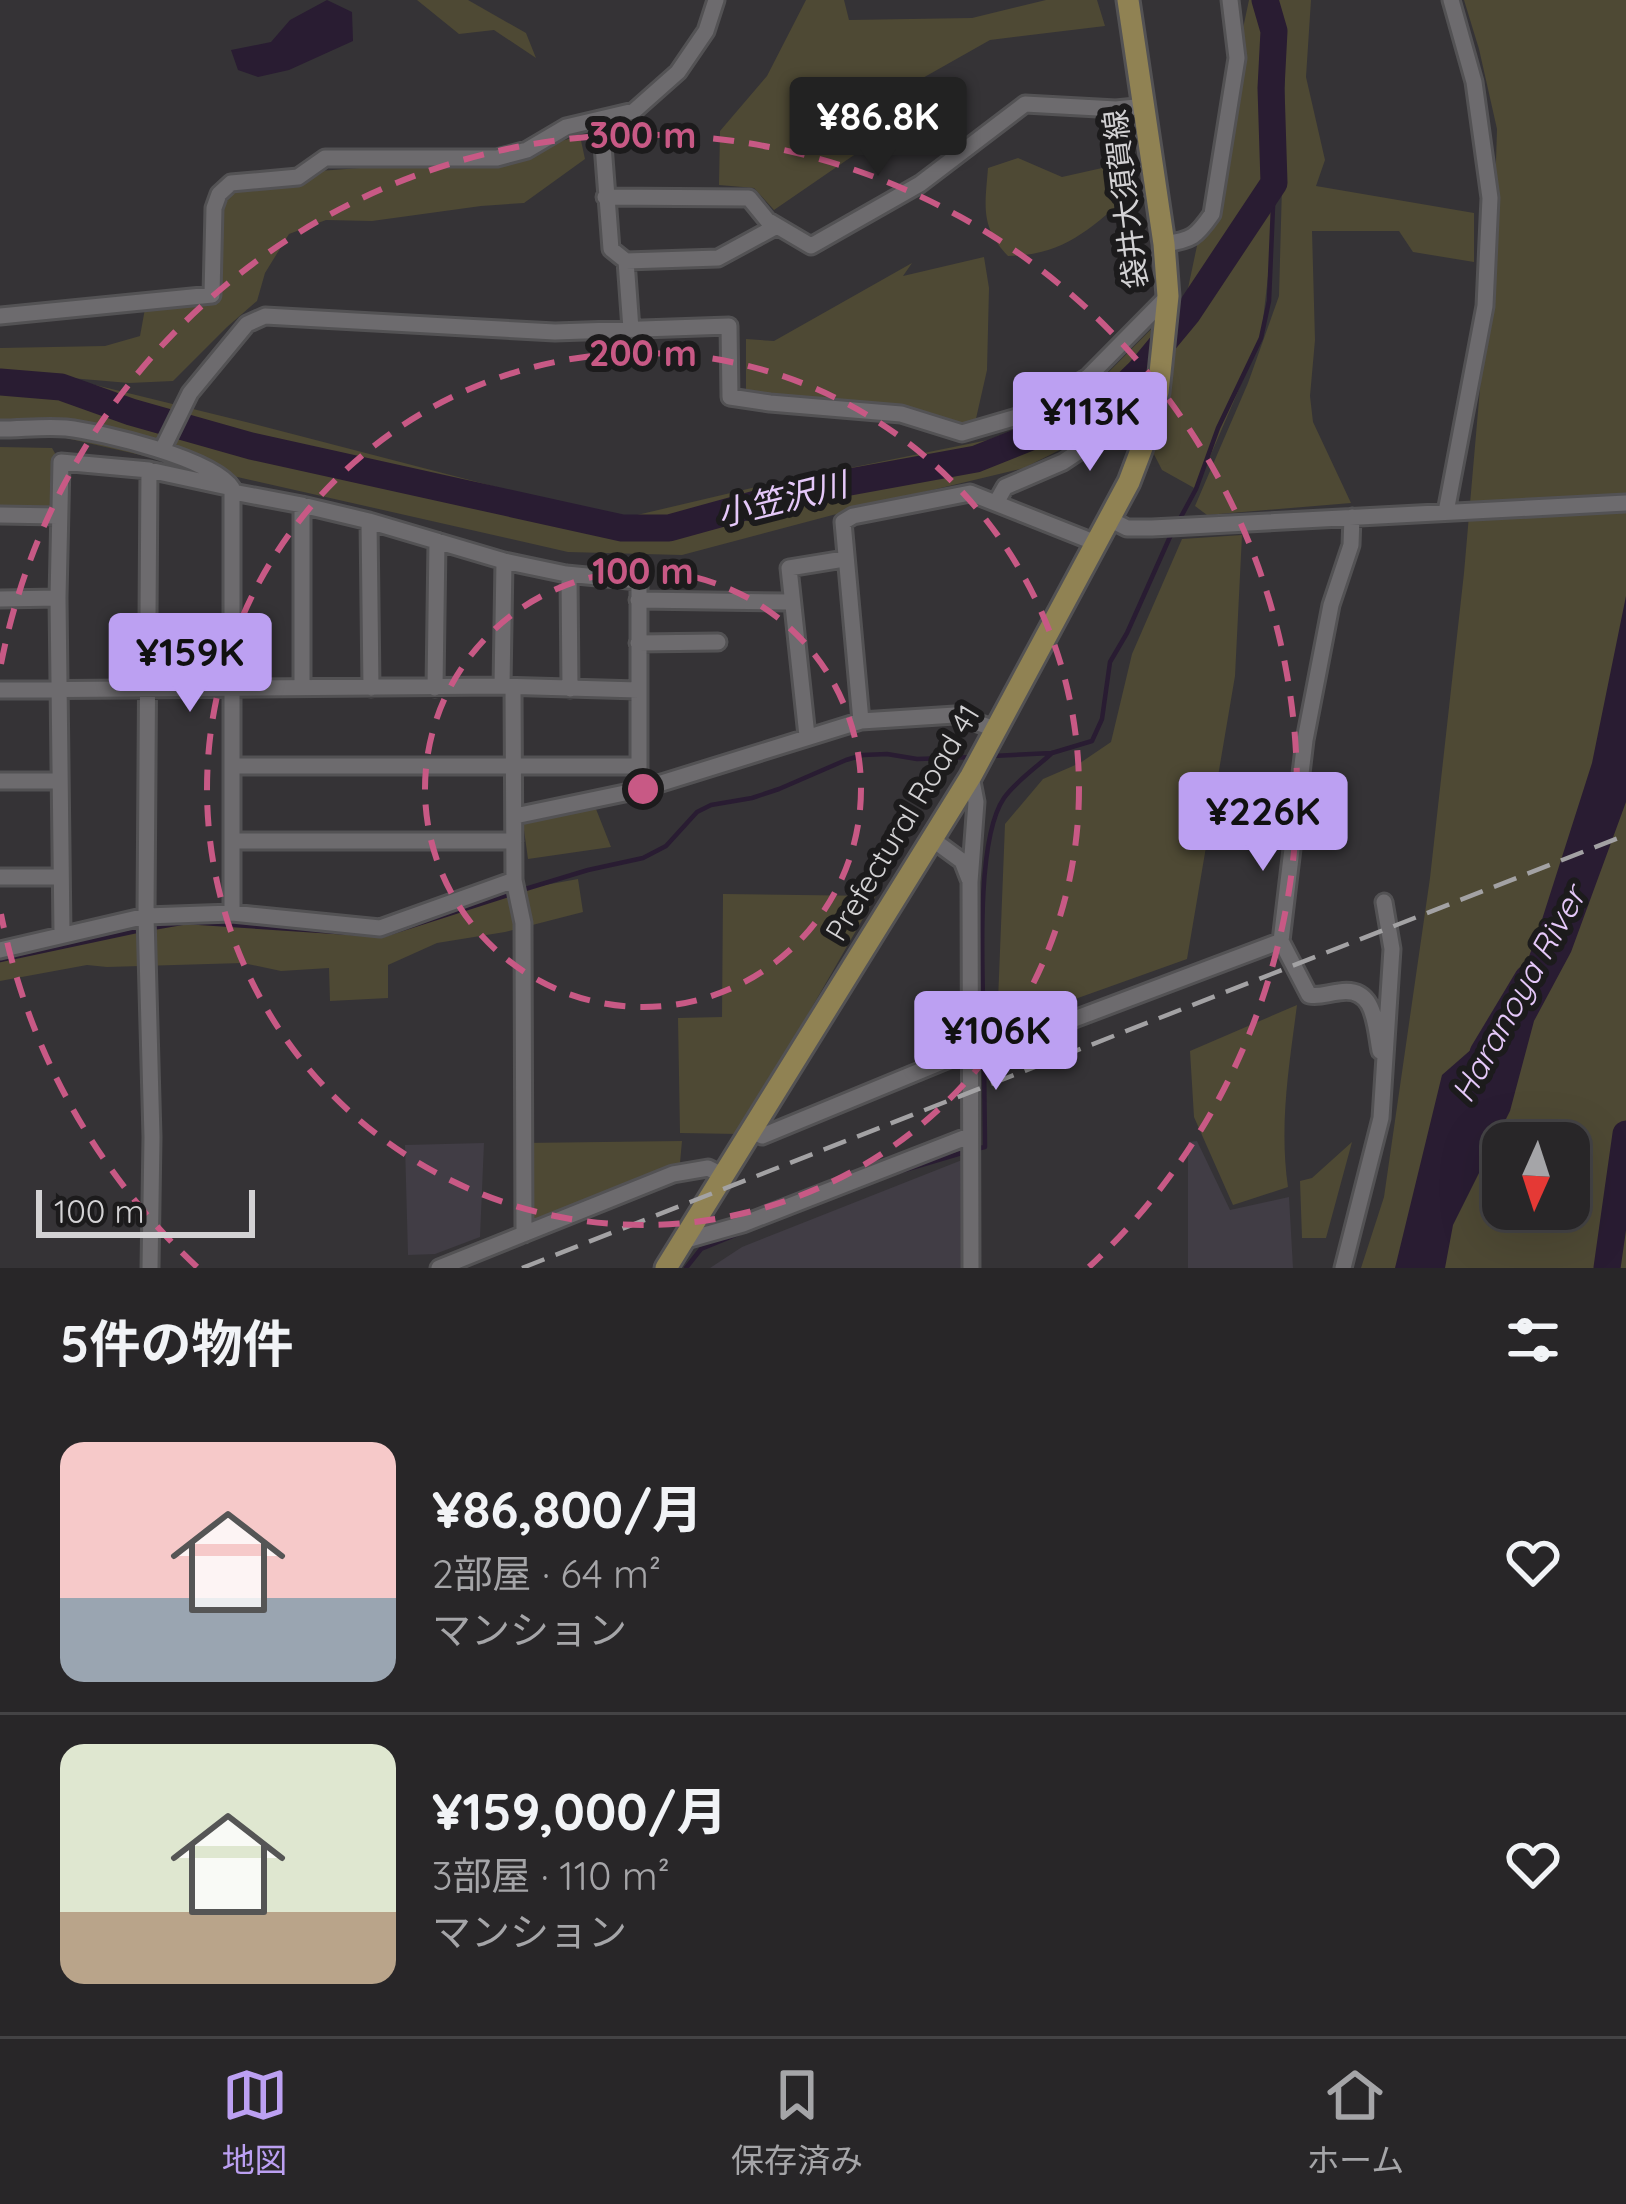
<!DOCTYPE html>
<html lang="ja">
<meta charset="utf-8">
<style>
:root{--surface:#282628;--page:#302e30;--text:#f1f3f6;--muted:#a5a5a8;--line:#444345;--accent:#bca0f2}
body{margin:0;font-family:Quicksand,"Noto Sans JP",sans-serif;background:var(--page);color:var(--text);height:100vh;display:flex;flex-direction:column;font-size:45px;white-space:nowrap}
*{box-sizing:border-box;margin:0}
p{font-size:39px;color:var(--muted)}
.icon{flex:none;width:66px;height:66px;fill:none;stroke:currentColor;stroke-width:2;stroke-linecap:round;stroke-linejoin:round}
.map{position:relative;height:1268px;overflow:hidden}
.details{display:flex;flex-direction:column;background:var(--surface);flex:1}
.details>*{flex:none}
.needle{width:78px;rotate:183deg}
.buttons{position:absolute;left:1482px;top:1122px;display:grid;gap:24px}
.buttons a{display:grid;place-items:center;width:108px;height:108px;border-radius:24px;background:var(--surface);box-shadow:0 12px 48px #0002,0 0 0 3px var(--line);font-size:60px}
.scale{position:absolute;left:36px;bottom:30px;width:219px;box-sizing:border-box;padding-left:12px;border:6px solid #d3d2d4;border-top:0;font-size:33px;line-height:42px;white-space:nowrap;color:#d3d2d4;-webkit-text-stroke:9px #1c1b1c;paint-order:stroke}
.price{position:absolute;translate:-50% -102px;padding:0 27px;border-radius:12px;background:var(--accent);color:#111;font-size:39px;line-height:78px;filter:drop-shadow(0 3px 6px #0008)}
.price::after{content:'';position:absolute;left:50%;top:72px;width:36px;height:27px;margin-left:-18px;background:inherit;clip-path:polygon(0 0,100% 0,50% 100%)}
.price.active{background:#222;color:#fff}
ul{padding:0;list-style:none}
li{display:flex;align-items:center;gap:36px;height:300px;padding:0 60px}
li+li{border-top:3px solid var(--line)}
li span{display:grid;place-items:center;flex:none;width:336px;height:240px;border-radius:24px;color:#555}
li>.icon{margin-inline-start:auto}
span .icon{width:144px;height:144px;fill:#fffc;stroke-width:1}
li b{font-size:51px}
h2{display:flex;justify-content:space-between;align-items:center;height:144px;padding:0 60px;font-size:51px}
.tabs{display:flex;justify-content:space-around;align-items:center;height:168px;border-top:3px solid var(--line);background:var(--surface);font-size:33px;color:var(--muted)}
.tabs a{display:grid;justify-items:center;gap:6px}
.tabs .active{color:var(--accent)}
.map>svg:first-child{display:block}
.built{fill:#413d45}
.green{fill:#4e4934;fill-rule:evenodd}
.water{fill:#291c32}
.lines{fill:none;stroke-linecap:round;stroke-linejoin:round}
.stream{stroke:#291c32;stroke-width:4.5}
.river{stroke:#291c32;stroke-width:27}
.minor-casing{stroke:#535254;stroke-width:21}
.major-casing{stroke:#535254;stroke-width:27}
.minor{stroke:#6d6b6e;stroke-width:15}
.major{stroke:#908253;stroke-width:21}
.rail{stroke:#a3a2a4;stroke-width:4.5;stroke-dasharray:24 12;stroke-linecap:butt}
.ring{fill:none;stroke:#c85985;stroke-width:6;stroke-dasharray:21 15}
.labels{text-anchor:middle;stroke-width:12;stroke-linejoin:round;paint-order:stroke}
.street-label{font-size:30px;fill:#d3d2d4;stroke:#1c1b1c}
.water-label{font-size:33px;font-style:italic;fill:#e5c8f9;stroke:#1c1b1c}
.centre{fill:#c85985;stroke:#1c1b1c;stroke-width:6}
.ring-label{font-size:36px;text-anchor:middle;font-weight:bold;fill:#c85985;stroke:#1c1b1c;stroke-width:12;stroke-linejoin:round;paint-order:stroke}
</style>
<div class="map">
<svg width="1626" height="1268" viewBox="0 0 1626 1268">
<rect width="100%" height="100%" fill="#353336"/>
<path class="built" d="M1197 1141 1230 1210 1289 1197 1293 1268H1188V1142Z
M484 1143 480 1237 435 1254 408 1255 405 1145Z
M962 1160V1268H710L742 1247Z"/>
<path class="green" d="M417 0H468L526 33 536 58 494 30 459 34Z
M806 0H844L849 20 972 18 1046 0H1097L1105 26 990 40 921 79 867 126 857 153 774 210 754 188 719 185 720 131 767 76Z
M1249 0H1261L1271 88 1272 241 1261 338 1196 489 1162 470 1133 413 1024 468 878 503 682 555 568 552 0 423V348L105 346 140 336 146 303 220 301 214 208 231 183 305 172 497 158 580 136 585 159 524 203 481 206 372 221 326 220 289 234 265 273 257 301 227 327 173 381 129 383 47 376 79 381 250 423 620 519 756 487 988 440 1076 405 1187 293Z
M1273 0H1311L1306 77 1325 160 1316 186 1474 213V262L1413 252 1399 231H1312L1315 340 1310 396 1313 422 1351 503 1207 515 1195 506 1248 383 1279 296 1285 76Z
M1464 0H1626V1268H1361L1384 1197 1430 878 1464 573 1494 227 1497 129 1479 49ZM1503 1143H1569V1209H1503Z
M1018 158 1062 177 1111 166 1125 199C1086 232 1062 255 1008 256 980 226 985 207 988 168Z
M984 257 989 288 987 370 975 423 958 425 894 405 746 393V339L774 341 912 263 903 276Z
M0 447 52 448 56 455 52 506 47 510 0 509Z
M1242 535 1235 676 1187 959 997 1027 1005 824 1043 779 1080 763 1111 742 1132 654 1182 539Z
M596 809 611 847 528 859 523 823Z
M578 879 583 912 505 932 437 943 388 965V998L330 1001 329 968 281 971 243 963 107 967 87 965 0 981V957L146 916 394 923 501 893Z
M723 894 876 896 739 1134 680 1133 678 1018 722 1017Z
M1297 1005C1289 1067 1279 1125 1288 1187L1233 1205 1194 1117 1190 1051Z
M682 1141 680 1163 523 1224V1143Z
M1352 1142 1326 1238H1302L1300 1181 1312 1178Z"/>
<path class="water" d="M327 0 352 12 353 41 289 70 258 77 238 70 231 50 271 42 290 20Z
M1626 596V802L1571 952 1534 1021 1510 1111 1453 1225 1445 1268H1395L1442 1075 1506 1019 1538 932 1592 763Z"/>
<g class="lines">
<path class="stream" d="M992 756 1052 753 1092 741 1102 719 1110 662 1127 633 1169 539 1196 489 1218 428 1261 338 1269 301 1274 183
M522 890 588 870 643 858 666 846 697 812 711 805 752 798 779 789 846 760 863 755 887 754 917 759 975 757
M152 928 187 922 383 935 511 894
M0 960 141 930
M984 1048C984 991 973 843 1004 798 1015 782 1037 767 1052 753
M976 1149 985 1147 984 1059
M901 1171 965 1152
M686 1268 701 1249 745 1231"/>
<path class="river" d="M0 382 61 387 131 412 251 446 622 528H669L806 490 976 459 1101 409 1139 372 1187 314 1274 183 1271 88 1274 31 1265 0
M1483 1053 1528 978
M1607 1268 1626 1134"/>
<g class="minor-casing">
<path id="minor" d="M601 119 611 249 626 261 631 329
M605 197 749 198 767 220 811 246 920 184 1025 104 1116 109 1146 106
M1164 244C1192 240 1196 237 1212 214L1237 58 1230 0
M626 261 718 258 777 226
M0 316 212 295 214 208 219 194 231 183 298 177 325 158H497L527 150 566 127 634 111 678 72 706 31 716 0
M0 429C22 429 45 426 66 428 102 432 214 459 232 488V913
M162 450 190 393 247 324 265 316 555 332 729 326 730 397 770 403 901 414 962 433 1027 414 1088 377 1168 296
M149 470 146 916 152 1137 150 1268
M233 492 302 505 369 521 504 561 566 574 639 581V790
M996 503 1005 487 1063 462 1096 440 1153 410
M1446 512 1485 306 1490 198 1474 82 1451 0
M0 515 58 516
M1109 519 1127 528H1152L1626 503
M369 521 371 688
M569 575 570 689
M0 599 58 598
M638 600 790 602
M638 643 718 642
M502 686 504 561
M513 687 514 880 523 923 524 1234
M302 688V505
M435 688 437 541
M0 690 502 686 638 690
M861 721 843 522 853 516 970 493 1096 543
M807 736 789 568 844 559
M234 766H639
M0 781H60
M515 816 639 790 861 721 955 715 995 729
M932 839 962 861 969 879
M233 841H514
M0 877H61
M62 933 58 598 61 462 149 470 232 488
M1281 941 1309 995C1320 997 1328 993 1339 992 1375 986 1375 1023 1380 1051
M0 950 146 916 232 913 380 928 514 880
M971 1058 1281 941 1305 740 1331 605 1351 545 1352 517
M751 1130 762 1136 971 1050
M683 1241 743 1224 969 1136
M439 1268 673 1174 708 1168 722 1175
M971 1268 970 882 976 802 971 776
M1343 1268 1381 1118 1392 949 1384 902"/>
</g>
<g class="major-casing">
<path id="major" d="M666 1268 971 776 1129 482 1143 445 1158 392 1168 296 1164 244 1128 0"/>
</g>
<use href="#minor" class="minor"/>
<use href="#major" class="major"/>
<path class="rail" d="M522 1268 1626 835"/>
</g>
<g class="ring">
<circle cx="643" cy="789" r="218"/>
<circle cx="643" cy="789" r="436"/>
<path d="M197 1267A654 654 0 0 1 1 914M1 664A654 654 0 1 1 1089 1267"/>
</g>
<g class="labels">
<g class="street-label">
<text transform="translate(1126 199) rotate(-97)" y="10">袋井大須賀線</text>
<text transform="translate(903 823) rotate(-59)" y="10">Prefectural Road 41</text>
</g>
<g class="water-label">
<text transform="translate(782 499) rotate(-14)" y="12">小笠沢川</text>
<text transform="translate(1518 994) rotate(-61)" y="12">Haranoya River</text>
</g>
</g>
<circle cx="643" cy="789" r="18" class="centre"/>
<g class="ring-label">
<text x="643" y="148">300 m</text>
<text x="643" y="366">200 m</text>
<text x="643" y="584">100 m</text>
</g>
</svg>
<div class="buttons">
<a><svg class="needle" viewBox="-14 -14 28 28"><path d="M0-13l5 13h-10z" fill="#e53935"/><path d="M0 13l5-13h-10z" fill="#a5a5a8"/></svg></a>
</div>
<div class="scale">100 m</div>
<b class="price active" style="left:878px;top:179px">¥86.8K</b>
<b class="price" style="left:1090px;top:474px">¥113K</b>
<b class="price" style="left:190px;top:715px">¥159K</b>
<b class="price" style="left:1263px;top:874px">¥226K</b>
<b class="price" style="left:996px;top:1093px">¥106K</b>
</div>
<section class="details">
<h2>5件の物件<svg class="icon" aria-label="filters" viewBox="0 0 24 24"><path d="M4 7h16M4 17h16"/><circle cx="9" cy="7" r="2"/><circle cx="15" cy="17" r="2"/></svg></h2>
<ul>
<li><span style="background:linear-gradient(#f6c9c9 65%,#9aa5b1 0)"><svg class="icon" aria-label="home" viewBox="0 0 24 24"><path d="M3 11l9-7 9 7M6 9v11h12V9"/></svg></span><div><b>¥86,800/月</b><p>2部屋 · 64 m²</p><p>マンション</p></div><svg class="icon" aria-label="heart" viewBox="0 0 24 24"><path d="M12 20l-8-8c-3-5 5-10 8-4 3-6 11-1 8 4z"/></svg></li>
<li><span style="background:linear-gradient(#dfe7d0 70%,#b9a48a 0)"><svg class="icon" aria-label="home" viewBox="0 0 24 24"><path d="M3 11l9-7 9 7M6 9v11h12V9"/></svg></span><div><b>¥159,000/月</b><p>3部屋 · 110 m²</p><p>マンション</p></div><svg class="icon" aria-label="heart" viewBox="0 0 24 24"><path d="M12 20l-8-8c-3-5 5-10 8-4 3-6 11-1 8 4z"/></svg></li>
</ul>
</section>
<nav class="tabs">
<a class="active"><svg class="icon" aria-label="map" viewBox="0 0 24 24"><path d="M3 6l6-2 6 2 6-2v14l-6 2-6-2-6 2zM9 4v14M15 6v14"/></svg>地図</a>
<a><svg class="icon" aria-label="saved" viewBox="0 0 24 24"><path d="M7 4h10v16l-5-4-5 4z"/></svg>保存済み</a>
<a><svg class="icon" aria-label="home" viewBox="0 0 24 24"><path d="M3 11l9-7 9 7M6 9v11h12V9"/></svg>ホーム</a>
</nav>
